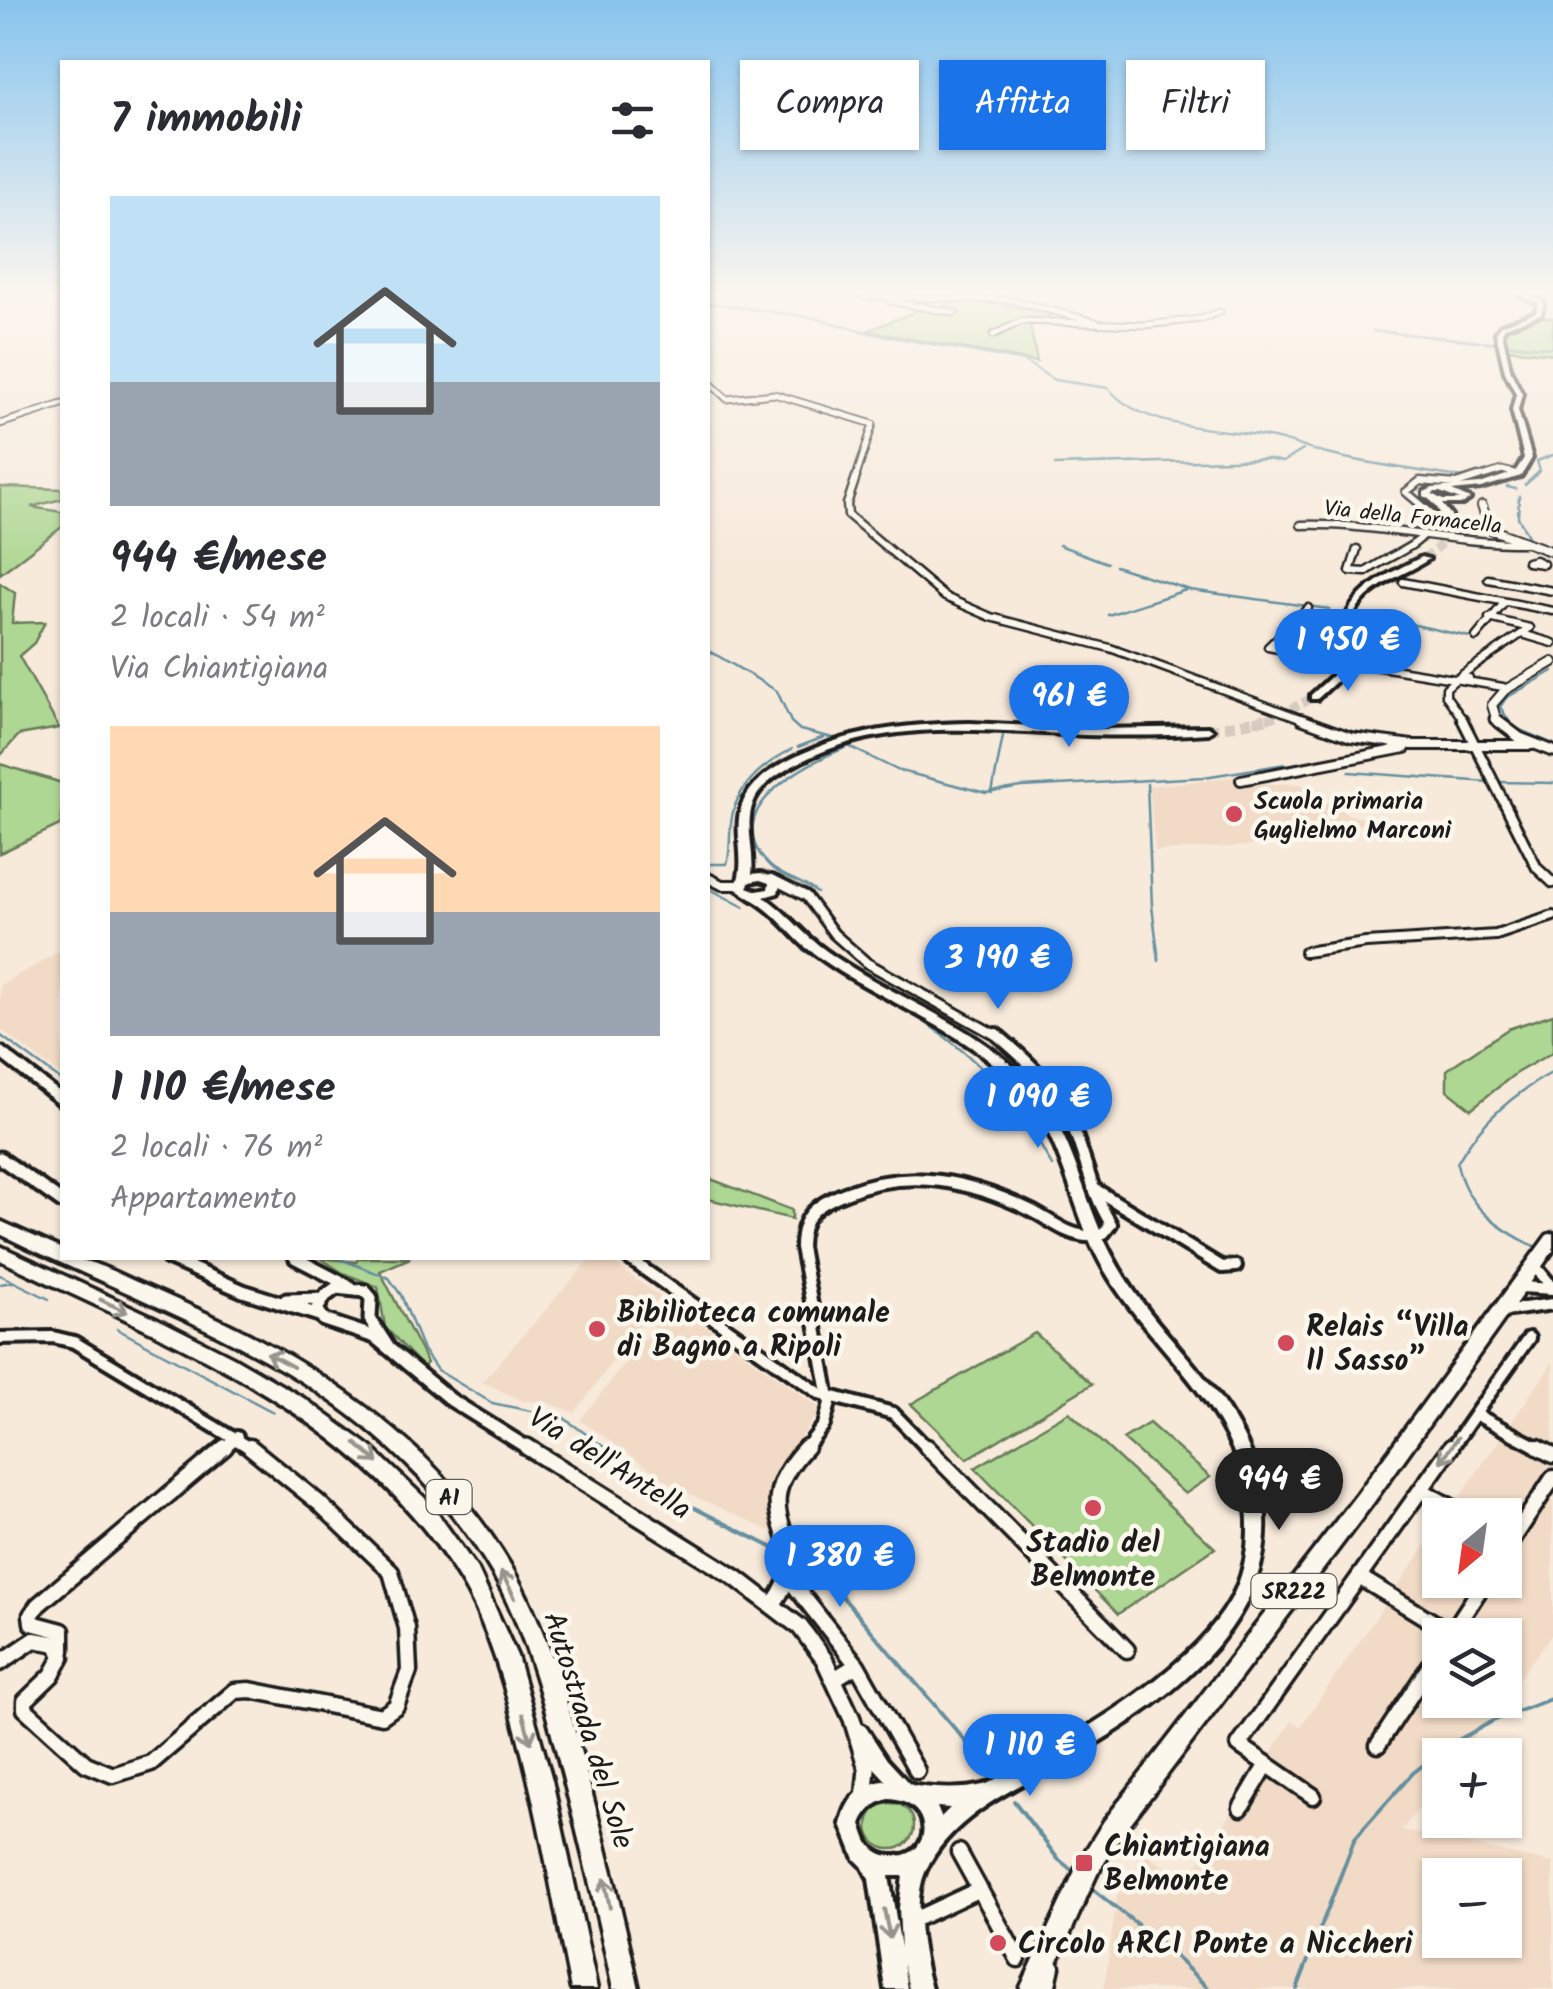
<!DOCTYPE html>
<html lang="it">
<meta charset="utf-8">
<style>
:root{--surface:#fff;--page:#f2f2f3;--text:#2b2b33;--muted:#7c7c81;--accent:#1a73e8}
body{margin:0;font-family:Kalam,sans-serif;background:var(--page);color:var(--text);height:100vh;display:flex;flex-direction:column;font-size:38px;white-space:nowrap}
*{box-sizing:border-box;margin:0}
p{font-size:32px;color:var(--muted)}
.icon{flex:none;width:55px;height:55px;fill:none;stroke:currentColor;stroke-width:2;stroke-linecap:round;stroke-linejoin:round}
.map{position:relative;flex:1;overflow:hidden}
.drawer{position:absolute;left:60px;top:60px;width:650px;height:1200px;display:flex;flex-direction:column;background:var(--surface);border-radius:0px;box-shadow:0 2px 8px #0004}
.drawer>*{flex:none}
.banner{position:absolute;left:740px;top:60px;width:662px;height:90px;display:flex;gap:20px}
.needle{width:65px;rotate:209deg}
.controls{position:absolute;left:1422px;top:1498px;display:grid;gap:20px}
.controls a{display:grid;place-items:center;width:100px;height:100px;border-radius:0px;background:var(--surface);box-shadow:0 2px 8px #0004;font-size:50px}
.price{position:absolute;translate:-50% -85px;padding:0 22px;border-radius:35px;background:var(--accent);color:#fff;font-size:32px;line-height:65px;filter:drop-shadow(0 2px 5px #0008)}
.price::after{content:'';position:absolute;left:50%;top:60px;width:30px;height:22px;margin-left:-15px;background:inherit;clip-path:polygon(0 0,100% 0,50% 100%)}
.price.selected{background:#222;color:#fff}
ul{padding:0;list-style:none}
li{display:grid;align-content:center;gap:20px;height:530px;padding:0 50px}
li span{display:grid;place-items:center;height:310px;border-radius:0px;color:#555}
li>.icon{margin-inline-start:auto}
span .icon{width:180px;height:180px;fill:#fffc;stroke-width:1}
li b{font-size:42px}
h2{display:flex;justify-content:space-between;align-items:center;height:120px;padding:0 50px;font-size:42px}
.pill{padding:0 35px;border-radius:0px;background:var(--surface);box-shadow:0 2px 8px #0004;font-size:35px;line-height:90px}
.pill.selected{background:var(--accent);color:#fff}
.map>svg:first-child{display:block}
.built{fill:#f2dbc6;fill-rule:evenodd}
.green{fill:#afd794;stroke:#667a58;stroke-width:2.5}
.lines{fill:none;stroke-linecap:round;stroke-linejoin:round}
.stream-far1{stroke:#658f9f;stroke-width:2.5}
.stream{stroke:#658f9f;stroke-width:4}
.secondary-tunnel-far1{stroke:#d6cbbe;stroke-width:9;stroke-dasharray:9 4;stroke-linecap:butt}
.secondary-tunnel{stroke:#d6cbbe;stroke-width:11;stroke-dasharray:11 6;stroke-linecap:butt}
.minor-far4-casing{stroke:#1c1c1c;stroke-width:9}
.minor-far3-casing{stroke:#1c1c1c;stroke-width:11}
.minor-far2-casing{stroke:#1c1c1c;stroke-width:14}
.minor-far1-casing{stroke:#1c1c1c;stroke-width:18}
.minor-casing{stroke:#1c1c1c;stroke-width:21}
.tertiary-far4-casing{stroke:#1c1c1c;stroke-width:9}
.tertiary-far3-casing{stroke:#1c1c1c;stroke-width:12}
.tertiary-far2-casing{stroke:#1c1c1c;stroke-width:15}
.tertiary-far1-casing{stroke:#1c1c1c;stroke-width:19}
.tertiary-casing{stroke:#1c1c1c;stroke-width:22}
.secondary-casing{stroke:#1c1c1c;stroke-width:8}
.primary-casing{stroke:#1c1c1c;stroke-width:7}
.motorway-casing{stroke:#1c1c1c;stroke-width:7}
.minor-far4{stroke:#fbf7ec;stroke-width:5}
.minor-far3{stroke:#fbf7ec;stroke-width:6}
.minor-far2{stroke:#fbf7ec;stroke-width:8}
.minor-far1{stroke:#fbf7ec;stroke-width:10}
.minor{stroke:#fbf7ec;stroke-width:14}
.tertiary-far4{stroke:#fbf7ec;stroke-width:5}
.tertiary-far3{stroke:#fbf7ec;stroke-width:8}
.tertiary-far2{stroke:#fbf7ec;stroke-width:9}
.tertiary-far1{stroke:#fbf7ec;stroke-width:11}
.tertiary{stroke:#fbf7ec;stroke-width:15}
.secondary{fill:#fbf7ec;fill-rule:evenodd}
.primary{fill:#fbf7ec;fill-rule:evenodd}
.motorway{fill:#fbf7ec;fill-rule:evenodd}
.secondary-bridge-casing{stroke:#1c1c1c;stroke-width:14;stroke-linecap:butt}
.secondary-bridge{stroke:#fbf7ec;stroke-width:9}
.oneway{stroke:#97948e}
.poi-dot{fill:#d1495b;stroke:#fbf7ec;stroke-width:4}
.labels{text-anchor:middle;stroke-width:9;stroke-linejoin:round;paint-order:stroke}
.far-street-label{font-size:22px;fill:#1c1c1c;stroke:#fbf7ec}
.shield{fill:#fbf7ec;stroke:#5f5e5a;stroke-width:2.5}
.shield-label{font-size:22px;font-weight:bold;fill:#1c1c1c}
.poi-label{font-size:25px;font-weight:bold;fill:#1c1c1c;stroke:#fbf7ec;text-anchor:start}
.near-poi-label{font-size:30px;font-weight:bold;fill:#1c1c1c;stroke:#fbf7ec;text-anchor:start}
.near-street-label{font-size:30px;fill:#1c1c1c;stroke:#fbf7ec}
</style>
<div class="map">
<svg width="1553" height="1989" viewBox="0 0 1553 1989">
<rect width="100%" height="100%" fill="#f7eadb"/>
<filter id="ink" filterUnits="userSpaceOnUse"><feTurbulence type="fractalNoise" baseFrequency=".01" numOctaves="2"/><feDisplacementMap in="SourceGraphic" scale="20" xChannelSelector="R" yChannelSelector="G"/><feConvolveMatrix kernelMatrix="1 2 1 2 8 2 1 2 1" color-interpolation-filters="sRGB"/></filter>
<g filter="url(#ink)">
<path class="built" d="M1235 777 1242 784H1302L1313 795 1352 816 1369 819 1327 842 1155 851 1149 786Z
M62 950V1076L0 1029V985Z
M591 1258H607L660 1297 575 1413 546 1402 523 1401 482 1382Z
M681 1308 821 1409 773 1477 768 1494 779 1535 679 1489 580 1420 665 1313Z
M1553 1362V1633L1505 1697V1635H1440V1700H1503L1460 1755H1440V1781L1402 1830 1553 1863V1989H1104L1117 1895 1147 1854 1186 1882 1292 1721 1301 1726 1440 1525V1580H1505V1515H1447ZM1440 1875H1505V1940H1440Z"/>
<path class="green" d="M956 298 1052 313 1047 318 1029 319 1037 362 867 331 919 310 951 305Z
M1541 317 1553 318V354L1508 349 1504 329Z
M0 487 62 489V499L31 507 62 512V527L0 574Z
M0 583 15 593 12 623 45 622 34 643 19 656 59 728 19 735 0 756Z
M0 764 62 783V824L0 853Z
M1553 1014V1052L1516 1073 1471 1109 1447 1090V1070L1455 1064 1508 1029Z
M708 1178 792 1210V1219L708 1199Z
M320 1258 356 1262 359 1258H410L380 1271 427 1363 423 1367 385 1327 378 1287 343 1273Z
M1035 1333 1092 1384 967 1459 911 1404Z
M1069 1412 1215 1548 1118 1614 975 1468Z
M1149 1423 1210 1477 1185 1494 1123 1439Z
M868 1826a23 23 0 1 1 46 0a23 23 0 1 1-46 0Z"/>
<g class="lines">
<path class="stream-far1" d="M708 303 810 317 870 333 1024 361 1054 380 1108 388C1144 431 1217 427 1268 437 1288 440 1307 449 1327 454 1372 465 1419 470 1465 478
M1373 331 1499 343
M1553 336V340
M1508 344 1553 348
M1055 465 1267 459 1283 462 1303 450
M1466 484 1479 481
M1525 485 1540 471 1537 461 1553 455
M1425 486H1438
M1507 487 1516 489
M1419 488 1413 492 1440 515
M1519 496 1518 517 1530 540
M1059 545 1107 563
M1115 566 1190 590 1329 609
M1108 615 1186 590
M1369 615 1470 637
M708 650 777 691 791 722 800 730 833 738
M1553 671 1506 698 1500 707 1513 727 1553 744
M846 745 897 770 986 793 1022 787 1204 777 1286 764
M798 747 824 737
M1349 772 1489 782
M1499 782 1553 783
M1147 784 1152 906 1159 961
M992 793 1003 736
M708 864H727C731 850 729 837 731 823 735 787 762 765 792 749
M708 888 744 907
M817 893C803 881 783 878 770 866 714 811 805 763 847 747
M803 950 869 988
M889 999C965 1045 1010 1087 1052 1166
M0 1035 62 1081
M1538 1248C1500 1230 1465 1207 1457 1163 1479 1123 1513 1094 1553 1072
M338 1258 389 1278 401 1295 423 1350 437 1370 492 1403 564 1418 608 1450
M0 1275 49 1299
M0 1284 13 1282
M117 1329 273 1412"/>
<path class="stream" d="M604 1447 675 1498 781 1552
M797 1561 817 1572 840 1594 990 1770
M1014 1801 1058 1859 1074 1872
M1091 1888 1162 1944 1209 1989
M1297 1989 1355 1838 1413 1773 1449 1745 1493 1721 1553 1698"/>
<path class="secondary-tunnel-far1" d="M1425 559 1447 539 1449 532
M1254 721 1274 717 1314 697"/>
<path class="secondary-tunnel" d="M1208 730 1266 719"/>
<g class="minor-far4-casing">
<path id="minor-far4" d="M863 296 1010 300 1096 322
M890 301 955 313
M993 335 1022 321 1145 325 1201 319 1220 312
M708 381 727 399 774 394 873 424 855 480
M1470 480 1502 470 1518 474"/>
</g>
<g class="minor-far3-casing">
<path id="minor-far3" d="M856 477 847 504 848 515 945 597 991 617 1110 648 1308 721
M1421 514 1431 513 1406 492 1420 481 1457 484 1478 477
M1301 525C1376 523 1448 543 1523 543
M1357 549 1350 571 1366 572C1382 559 1415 548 1424 534
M1535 560 1543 564 1527 562Z
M1488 579 1553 591
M1403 582 1553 611
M1308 608 1268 647 1335 660
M1489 618 1530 628
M1522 634 1553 643
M1476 637 1504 603
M1356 663 1503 687
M1469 678 1460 676 1530 628
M1456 679 1446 688V696L1464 721"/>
</g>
<g class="minor-far2-casing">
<path id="minor-far2" d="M1301 719 1351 737 1412 745H1532
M1462 719 1537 868 1553 883
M1241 780 1405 748
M708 878 722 885H740
M772 879 806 896 834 934 867 963 999 1037
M1305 952 1366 943 1496 935 1553 916"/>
</g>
<g class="minor-far1-casing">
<path id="minor-far1" d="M996 1034C1028 1061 1059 1089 1074 1130 1087 1163 1092 1194 1111 1224L1104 1233
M0 1052 62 1100
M1093 1188 1222 1267 1236 1266
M295 1258 349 1286
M628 1258 819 1393 893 1413 929 1450
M1535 1266 1553 1288
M1521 1287 1553 1289
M1503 1311 1553 1304
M0 1338 53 1337 74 1342 253 1450
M1475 1414 1529 1338
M222 1450 237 1437
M804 1450 824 1425 830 1403 801 1247C801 1215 817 1204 845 1193 910 1167 970 1181 1030 1210 1049 1219 1065 1234 1086 1236
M1450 1450 1475 1414 1543 1450"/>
</g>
<g class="minor-casing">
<path id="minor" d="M927 1447 1127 1650
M1538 1447 1553 1455
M1421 1490 1465 1515
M1505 1551 1553 1478
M790 1580 857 1665
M773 1604C824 1536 736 1521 806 1447
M1451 1633 1359 1577 1451 1447
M1450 1635 1486 1580
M62 1651V1631L32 1623 31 1615 38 1605 225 1447
M0 1663 34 1640 57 1644 62 1657 52 1675 25 1701V1709L86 1764 113 1775 151 1763 235 1691 250 1690 382 1716 396 1706 409 1671 407 1628 391 1572 319 1503 250 1447
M834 1679 857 1665 917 1771
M1378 1745 1440 1650
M1313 1796 1239 1745 1359 1577
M1241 1808 1267 1764
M959 1852 1018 1959
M909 1922 980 1889
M1047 1989 1052 1967"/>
</g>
<g class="tertiary-far4-casing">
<path id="tertiary-far4" d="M0 424 62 404"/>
</g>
<g class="tertiary-far3-casing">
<path id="tertiary-far3" d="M1482 506 1490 529 1553 552
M1497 721 1492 705 1505 690 1553 662"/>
</g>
<g class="tertiary-far2-casing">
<path id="tertiary-far2" d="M1495 719 1520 738 1553 751"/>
</g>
<g class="tertiary-far1-casing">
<path id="tertiary-far1" d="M0 1158 62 1202
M168 1258 243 1291 319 1315
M286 1300 321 1299
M388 1347 370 1319 371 1298 365 1291 336 1288 325 1296 317 1309 324 1320 375 1337 451 1400 531 1450"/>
</g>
<g class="tertiary-casing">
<path id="tertiary" d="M527 1447 736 1578 800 1627 824 1659 852 1719 867 1769 864 1799
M860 1732 881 1764 905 1790"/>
</g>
<g class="secondary-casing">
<path id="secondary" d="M1518 294H1527L1544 302 1541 314 1505 327 1502 333 1511 372 1522 394 1518 410 1532 458 1521 476 1481 488 1452 491 1470 499 1462 504H1442L1451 515 1453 532 1446 534C1442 517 1440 505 1424 496V492L1433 488 1480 484 1515 472 1524 458 1512 410 1516 394 1505 372 1496 333 1501 325 1536 312 1538 303ZM1435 492H1440L1460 500H1443L1432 494Z
M1422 557 1429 559C1401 578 1359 587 1350 626 1348 637 1349 648 1349 659L1346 661 1342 676 1317 699H1311V695L1335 673 1337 663 1340 661C1335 599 1373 581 1422 557Z
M970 723 1100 729 1208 727 1213 730 1208 733C1167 736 1127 736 1086 735 990 732 891 716 802 761 785 770 764 781 755 799 743 823 755 849 752 874L761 873 779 879 781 881 778 893 764 897C781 908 794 923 809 937 820 947 833 956 846 964 910 1005 991 1032 1039 1094 1066 1130 1079 1176 1095 1218 1105 1244 1118 1268 1134 1291 1171 1345 1224 1388 1249 1449 1309 1594 1192 1688 1080 1753 1026 1784 954 1811 926 1870 911 1902 922 1956 931 1989H909L903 1963 907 1989H885L869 1879 862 1866 855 1859 841 1824C843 1817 845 1809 849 1803 859 1786 883 1777 902 1781 911 1783 907 1784 916 1786 937 1789 963 1790 983 1785 989 1784 997 1778 1003 1774 1023 1763 1043 1753 1062 1742 1120 1709 1209 1650 1236 1589 1255 1547 1250 1489 1232 1448 1204 1382 1141 1333 1105 1271 1069 1210 1064 1132 1013 1081 964 1033 898 1007 841 972 828 964 816 955 804 946 791 934 780 920 766 909 756 901 745 895 735 888 748 861 732 832 742 805 750 783 771 769 791 759 848 730 907 724 970 723ZM760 880 769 883 768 889 757 891 747 887 750 882ZM888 1799C936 1801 933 1858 893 1856 885 1856 877 1853 871 1846 866 1841 864 1831 861 1824 866 1811 874 1803 888 1799ZM937 1807 950 1808 941 1817ZM889 1876H903L899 1908 901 1948Z"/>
</g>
<g class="primary-casing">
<path id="primary" d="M1553 1233V1251L1371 1506 1120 1837 1097 1874 1045 1989H1020L1081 1858 1104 1821 1357 1494 1547 1235Z"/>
</g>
<g class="motorway-casing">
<path id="motorway" d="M0 1221 62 1249V1258C88 1258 110 1270 134 1281 164 1294 194 1307 223 1321 336 1375 444 1454 509 1563 546 1625 566 1698 585 1768 605 1841 623 1915 639 1989H613C597 1912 579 1837 559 1761 543 1699 526 1633 494 1576 446 1492 369 1421 286 1372 195 1318 95 1281 0 1234Z
M0 1246 158 1319 233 1357 305 1399 371 1447 430 1503 478 1570 517 1656 552 1780 597 1989H571C553 1900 538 1810 514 1722 502 1676 485 1620 460 1580 359 1413 168 1341 0 1260Z"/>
</g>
<use href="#minor-far4" class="minor-far4"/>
<use href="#minor-far3" class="minor-far3"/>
<use href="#minor-far2" class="minor-far2"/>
<use href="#minor-far1" class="minor-far1"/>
<use href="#minor" class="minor"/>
<use href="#tertiary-far4" class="tertiary-far4"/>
<use href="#tertiary-far3" class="tertiary-far3"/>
<use href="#tertiary-far2" class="tertiary-far2"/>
<use href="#tertiary-far1" class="tertiary-far1"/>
<use href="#tertiary" class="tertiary"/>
<use href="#secondary" class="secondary"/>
<use href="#primary" class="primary"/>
<use href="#motorway" class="motorway"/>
<g class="secondary-bridge-casing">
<path id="secondary-bridge" d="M1342 663 1344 659"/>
</g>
<use href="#secondary-bridge" class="secondary-bridge"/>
</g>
<defs><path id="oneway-shaft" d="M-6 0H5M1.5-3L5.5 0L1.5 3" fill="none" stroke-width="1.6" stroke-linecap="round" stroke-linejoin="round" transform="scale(2.5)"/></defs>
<g class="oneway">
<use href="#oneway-shaft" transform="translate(114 1306) rotate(25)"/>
<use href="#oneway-shaft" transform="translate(280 1360) rotate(-152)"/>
<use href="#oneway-shaft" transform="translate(1449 1450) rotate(125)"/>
<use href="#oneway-shaft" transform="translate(367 1453) rotate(41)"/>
<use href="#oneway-shaft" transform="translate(508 1585) rotate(-118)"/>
<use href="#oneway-shaft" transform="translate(527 1729) rotate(75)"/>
<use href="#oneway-shaft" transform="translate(607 1893) rotate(-101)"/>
<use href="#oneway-shaft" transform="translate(887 1924) rotate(79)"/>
</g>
</g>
<linearGradient id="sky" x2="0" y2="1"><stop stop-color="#87c4ee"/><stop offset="0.51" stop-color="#fbf6ef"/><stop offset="1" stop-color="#fbf6ef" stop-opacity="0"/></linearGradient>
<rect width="1553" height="573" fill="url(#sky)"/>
<g class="poi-dot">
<circle cx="1234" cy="814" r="10"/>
<circle cx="597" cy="1329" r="10"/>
<circle cx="1286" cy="1343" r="10"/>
<circle cx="1093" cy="1508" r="10"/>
<rect x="1074" y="1853" width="20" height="20" rx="5"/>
<circle cx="998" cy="1943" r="10"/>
</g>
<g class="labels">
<g class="far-street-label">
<text transform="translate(1413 516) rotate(6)" y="8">Via della Fornacella</text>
</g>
<g class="shield">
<rect x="426.5" y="1480" width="45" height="34" rx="8"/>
<rect x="1251.5" y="1574" width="85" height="34" rx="8"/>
</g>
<g class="shield-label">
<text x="449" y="1505">A1</text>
<text x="1294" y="1599">SR222</text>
</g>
<g class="poi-label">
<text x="1254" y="809">Scuola primaria<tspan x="1254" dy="29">Guglielmo Marconi</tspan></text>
</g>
<g class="near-poi-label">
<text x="617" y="1322">Bibilioteca comunale<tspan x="617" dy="34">di Bagno a Ripoli</tspan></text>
<text x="1306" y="1336">Relais “Villa<tspan x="1306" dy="34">Il Sasso”</tspan></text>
<text x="1093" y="1552" text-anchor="middle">Stadio del<tspan x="1093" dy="34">Belmonte</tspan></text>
<text x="1104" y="1856">Chiantigiana<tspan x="1104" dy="34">Belmonte</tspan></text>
<text x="1018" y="1953">Circolo ARCI Ponte a Niccheri</text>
</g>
<g class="near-street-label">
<text transform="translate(610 1463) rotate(32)" y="10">Via dell'Antella</text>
<text transform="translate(589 1730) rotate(73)" y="10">Autostrada del Sole</text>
</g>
</g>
</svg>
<div class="controls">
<a><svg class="needle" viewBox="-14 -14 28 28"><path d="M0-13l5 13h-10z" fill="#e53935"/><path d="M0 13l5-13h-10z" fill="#7c7c81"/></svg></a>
<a><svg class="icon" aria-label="layers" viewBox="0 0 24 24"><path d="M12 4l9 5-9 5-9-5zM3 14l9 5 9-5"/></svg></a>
<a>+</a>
<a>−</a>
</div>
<b class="price" style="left:1348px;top:694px">1 950 €</b>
<b class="price" style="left:1069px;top:750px">961 €</b>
<b class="price" style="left:998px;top:1012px">3 190 €</b>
<b class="price" style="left:1038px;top:1151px">1 090 €</b>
<b class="price selected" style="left:1279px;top:1533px">944 €</b>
<b class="price" style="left:840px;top:1610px">1 380 €</b>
<b class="price" style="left:1030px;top:1799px">1 110 €</b>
<div class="banner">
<a class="pill">Compra</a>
<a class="pill selected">Affitta</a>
<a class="pill">Filtri</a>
</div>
<section class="drawer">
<h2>7 immobili<svg class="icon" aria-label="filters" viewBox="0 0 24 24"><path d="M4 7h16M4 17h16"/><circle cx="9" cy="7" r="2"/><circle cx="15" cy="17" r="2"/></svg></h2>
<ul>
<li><span style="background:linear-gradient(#bfe0f5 60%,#9aa5b1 0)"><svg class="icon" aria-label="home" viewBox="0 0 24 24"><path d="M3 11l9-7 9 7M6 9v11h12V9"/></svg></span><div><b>944 €/mese</b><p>2 locali · 54 m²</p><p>Via Chiantigiana</p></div></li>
<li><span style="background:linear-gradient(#ffd9b3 60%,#9aa5b1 0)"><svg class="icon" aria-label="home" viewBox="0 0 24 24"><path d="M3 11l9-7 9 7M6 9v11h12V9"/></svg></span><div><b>1 110 €/mese</b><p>2 locali · 76 m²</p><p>Appartamento</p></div></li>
</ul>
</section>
</div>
